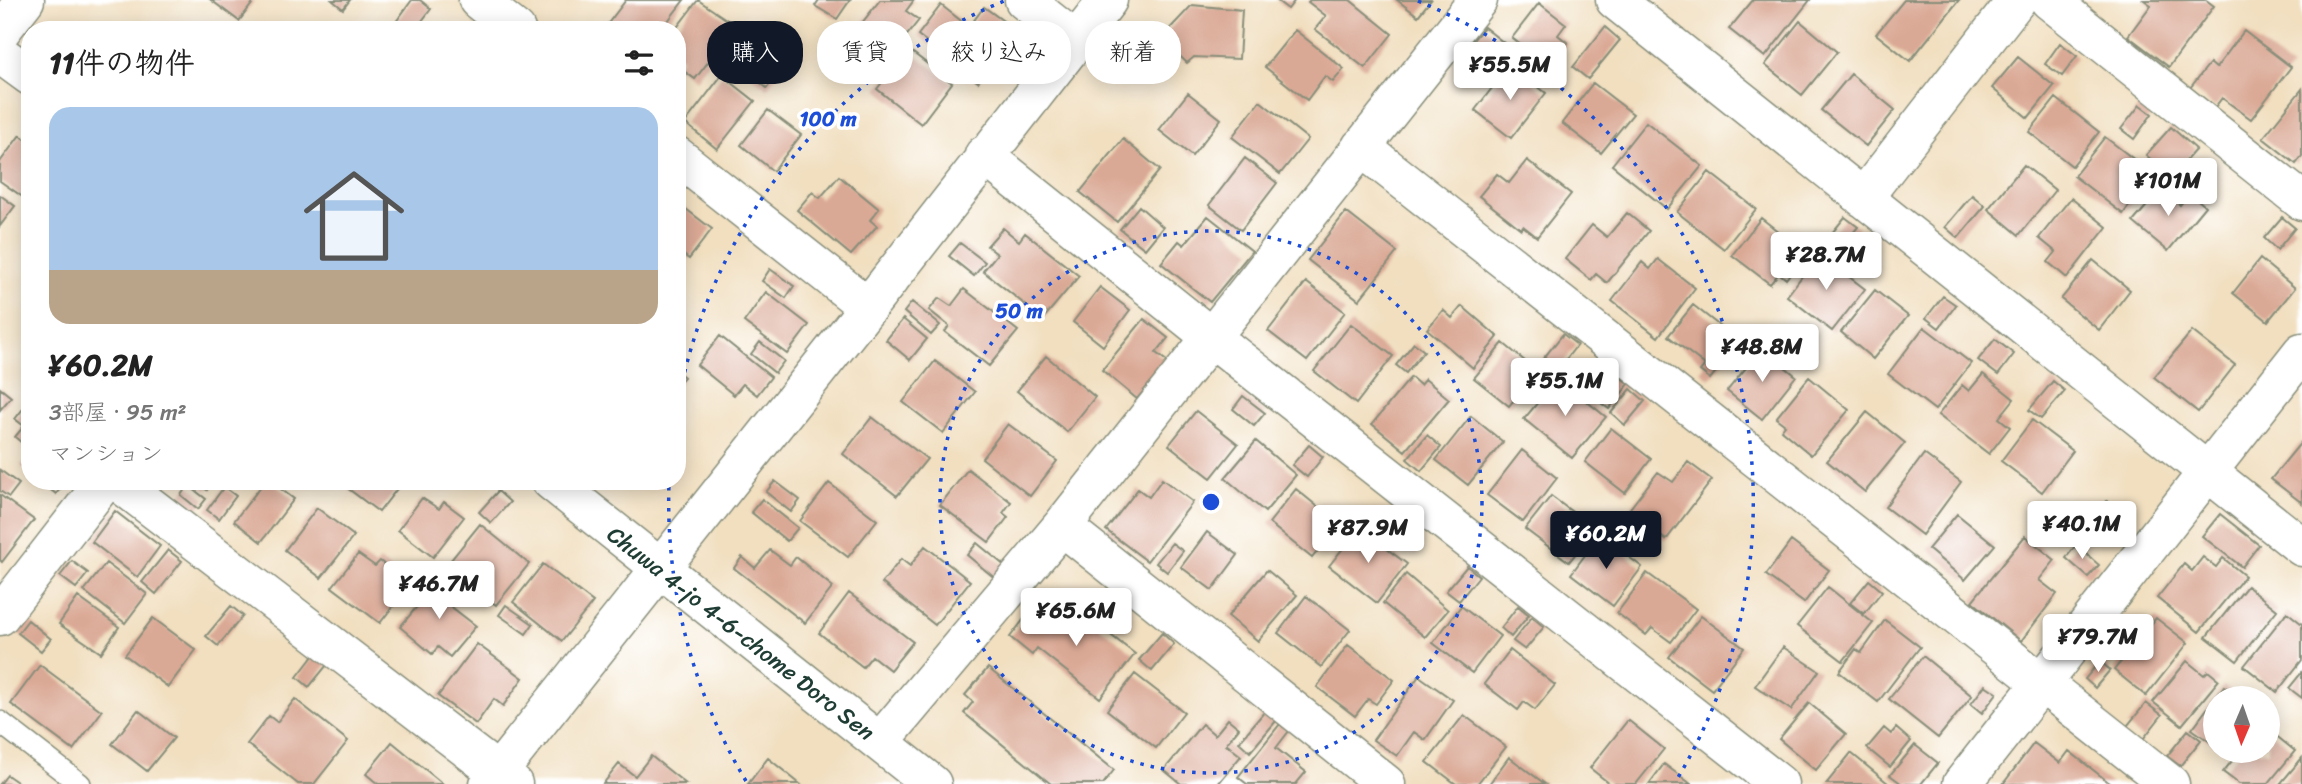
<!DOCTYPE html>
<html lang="ja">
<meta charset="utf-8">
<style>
:root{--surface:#fff;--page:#f2f2f2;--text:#222;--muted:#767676;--line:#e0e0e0;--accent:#111827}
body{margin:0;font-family:Sriracha,"Klee One",sans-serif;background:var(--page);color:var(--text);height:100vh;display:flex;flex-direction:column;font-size:26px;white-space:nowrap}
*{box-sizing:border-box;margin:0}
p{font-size:23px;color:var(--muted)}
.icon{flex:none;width:38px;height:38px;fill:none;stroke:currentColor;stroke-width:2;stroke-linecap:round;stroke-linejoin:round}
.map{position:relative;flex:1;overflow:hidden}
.drawer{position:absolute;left:21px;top:21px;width:665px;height:469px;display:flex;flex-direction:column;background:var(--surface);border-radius:28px;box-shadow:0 4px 18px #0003}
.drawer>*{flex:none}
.top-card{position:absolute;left:707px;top:21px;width:665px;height:63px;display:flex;gap:14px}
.needle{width:46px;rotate:182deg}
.tools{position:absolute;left:2203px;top:686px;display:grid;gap:14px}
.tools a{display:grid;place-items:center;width:77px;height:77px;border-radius:50%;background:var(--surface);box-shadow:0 4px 18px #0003;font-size:35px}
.price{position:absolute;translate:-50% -60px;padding:0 16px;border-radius:7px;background:#fff;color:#222;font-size:23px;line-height:46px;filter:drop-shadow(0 2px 4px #0008)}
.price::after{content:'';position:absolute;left:50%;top:42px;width:21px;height:16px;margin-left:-10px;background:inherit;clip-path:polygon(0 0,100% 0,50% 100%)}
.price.current{background:var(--accent);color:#fff}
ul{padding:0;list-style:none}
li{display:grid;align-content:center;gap:14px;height:371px;padding:0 28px}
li+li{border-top:2px solid var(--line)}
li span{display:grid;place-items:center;height:217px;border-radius:21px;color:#555}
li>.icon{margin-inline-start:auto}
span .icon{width:126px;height:126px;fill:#fffc;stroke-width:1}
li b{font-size:30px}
h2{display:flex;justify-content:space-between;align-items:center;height:84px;padding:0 28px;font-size:30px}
.chip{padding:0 24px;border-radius:28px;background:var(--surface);box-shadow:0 4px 18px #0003;font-size:24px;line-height:63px}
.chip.current{background:var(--accent);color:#fff}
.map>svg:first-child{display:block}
.building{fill:#daa995}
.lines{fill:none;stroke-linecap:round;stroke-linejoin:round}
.lane-casing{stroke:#888e7a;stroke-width:24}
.street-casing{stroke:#888e7a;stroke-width:41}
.lane{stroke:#fff;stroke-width:21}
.street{stroke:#fff;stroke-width:38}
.ring{fill:none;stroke:#1d4ed8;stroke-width:3.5;stroke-dasharray:3.5 7}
.labels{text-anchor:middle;stroke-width:7;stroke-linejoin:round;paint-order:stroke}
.street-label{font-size:23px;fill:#1f3d34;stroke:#fff}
.centre{fill:#1d4ed8;stroke:#fff;stroke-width:3.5}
.ring-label{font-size:21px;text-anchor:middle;font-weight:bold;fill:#1d4ed8;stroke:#fff;stroke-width:7;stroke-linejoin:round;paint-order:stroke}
</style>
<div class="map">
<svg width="2302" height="784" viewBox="0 0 2302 784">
<rect width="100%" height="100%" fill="#fff"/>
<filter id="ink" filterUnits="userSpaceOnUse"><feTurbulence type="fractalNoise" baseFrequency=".0143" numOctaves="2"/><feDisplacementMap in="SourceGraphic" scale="14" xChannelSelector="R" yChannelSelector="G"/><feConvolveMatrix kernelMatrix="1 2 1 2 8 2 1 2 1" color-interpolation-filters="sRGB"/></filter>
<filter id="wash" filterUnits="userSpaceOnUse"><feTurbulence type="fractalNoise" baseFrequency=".00686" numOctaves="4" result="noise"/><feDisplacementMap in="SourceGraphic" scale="28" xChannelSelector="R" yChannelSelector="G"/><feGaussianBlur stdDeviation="1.57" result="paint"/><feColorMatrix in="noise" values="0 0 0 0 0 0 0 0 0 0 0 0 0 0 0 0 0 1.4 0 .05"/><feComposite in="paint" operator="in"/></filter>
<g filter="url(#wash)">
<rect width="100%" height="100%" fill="#f1dfc0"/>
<g id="blocks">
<path class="building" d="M211 0H255L239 21Z
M332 0H350L343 9Z
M412 0H420L431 9 415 30H390Z
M626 0H684L661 30H603Z
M698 0 736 26 695 79 677 66 682 58 677 55V30H675Z
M819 0H850L837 19 815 6Z
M880 0H914L906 11 919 20 881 68 847 42Z
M1276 0H1295L1288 9Z
M1310 0H1350L1392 34 1365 68 1315 29 1326 16 1308 2Z
M1397 0H1431L1418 16Z
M1753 0H1810L1765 57 1729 29Z
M1904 0H1959L1910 61 1876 34Z
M2144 0H2206L2214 6 2169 67 2128 36 2151 5Z
M1539 3 1566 24 1558 35 1568 43 1549 67 1512 38Z
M941 5 969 27 984 7 1017 31 978 82 918 35Z
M1192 5 1242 10 1239 59 1194 57 1187 63 1161 38Z
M1800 21 1837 52 1802 95 1765 65Z
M1484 27 1514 51 1504 64 1473 40Z
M1605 27 1620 40 1588 79 1573 67Z
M1295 30 1344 69 1333 82 1325 76 1307 100 1265 67Z
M2244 31 2291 67 2251 119 2222 98 2215 107 2190 88 2210 63 2216 68Z
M756 36 788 61 767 88 735 63Z
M2060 43 2077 56 2062 76 2045 64Z
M908 49 952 83 921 124 877 89Z
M2018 57 2054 86 2028 118 1992 88Z
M1510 65 1546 93 1511 138 1475 110Z
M1851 74 1895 110 1866 146 1821 110Z
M722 75 755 101 717 149 685 123Z
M1593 83 1633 114 1601 153 1562 123Z
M2302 89V156L2296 164 2263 138Z
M1188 93 1221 119 1192 156 1159 130Z
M2056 98 2099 132 2072 166 2029 132Z
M1260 101 1308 139 1280 174 1232 137Z
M2140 105 2152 114 2134 139 2121 129Z
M768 110 801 135 773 171 741 145Z
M1646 122 1702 166 1667 209 1612 165Z
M2171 127 2196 149 2171 177 2146 155Z
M20 135 30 143V202L0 181V162Z
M2105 137 2153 174 2123 214 2074 176Z
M1123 139 1160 170 1117 222 1080 192Z
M1245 158 1277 183 1241 230 1209 205Z
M1527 160 1571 194 1537 237 1523 226 1521 229 1479 196 1497 174 1509 183Z
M2024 165 2055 190 2019 235 1988 209Z
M1709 172 1756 209 1724 249 1677 212Z
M839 176 879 209 870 220 877 226 851 255 797 210 812 192 820 198Z
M2161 189 2180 205 2190 193 2205 206 2168 251 2133 222Z
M0 195 15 206 0 226Z
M1972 195 1985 206 1958 238 1945 227Z
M2071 198 2107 227 2067 278 2048 262 2056 252 2039 238Z
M1139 206 1163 227 1145 249 1120 229Z
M686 209 712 229 689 259 677 250V221Z
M1346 212 1397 252 1359 300 1308 260Z
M1627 213 1649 231 1607 283 1596 274 1591 280 1565 259 1592 225 1607 237Z
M1208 216 1252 251 1210 302 1161 263 1179 241 1184 245Z
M1845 217 1858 227 1840 249 1827 239Z
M2282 217 2295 228 2277 250 2264 238Z
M1761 218 1806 253 1786 279 1779 273 1770 284 1732 255Z
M1003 228 1019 241 1025 233 1079 276 1043 319 983 271 997 254 987 246Z
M960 243 985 262 974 276 949 256Z
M1819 254 1865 289 1832 331 1787 296Z
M1658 259 1695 288 1658 337 1612 301 1642 262 1650 269Z
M2260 259 2295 288 2268 321 2233 293Z
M2093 260 2130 290 2099 330 2061 299Z
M770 269 794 286 786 298 762 281Z
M1306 282 1345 312 1307 361 1268 331Z
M1100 287 1130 310 1103 346 1073 322Z
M964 289 1018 331 989 366 945 332 949 326 929 310 939 298 951 306Z
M1875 290 1908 316 1873 359 1841 332Z
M766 292 809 325 787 354 744 322Z
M1943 296 1956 305 1939 328 1926 318Z
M912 302 940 325 931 335 904 312Z
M1693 305 1740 342 1710 379 1700 371 1705 365 1668 336Z
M1462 306 1498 337 1473 368 1427 329 1443 310 1452 318Z
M903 319 927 339 910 360 886 340Z
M1144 319 1168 338 1156 353 1168 362 1137 399 1102 370Z
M1351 324 1393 356 1356 404 1314 371Z
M1924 327 1971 363 1935 410 1888 374Z
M2192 331 2235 365 2198 412 2154 377Z
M1563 334 1577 345 1556 372 1542 360Z
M720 336 771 377 757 395 743 384 734 395 697 365Z
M1995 339 2014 354 1998 375 1978 360Z
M760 342 784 361 775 373 751 354Z
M1414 343 1424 351 1406 373 1396 365Z
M1503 343 1537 371 1509 406 1474 378Z
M1762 348 1796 376 1762 419 1727 391Z
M1046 356 1095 397 1067 432 1017 391Z
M935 361 975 392 943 433 903 402Z
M677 371 684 377 677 386Z
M1616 374 1629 384 1609 409 1597 400Z
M1983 374 2014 399 1999 418 2010 427 1989 454 1938 415 1962 385 1969 391Z
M1411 377 1420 385 1425 379 1449 399 1405 451 1372 424Z
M1809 377 1849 410 1811 455 1781 430 1785 425 1776 418Z
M1558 378 1606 417 1572 458 1524 419Z
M2053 381 2065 391 2041 419 2029 410Z
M0 388 11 397 0 410Z
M1631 389 1645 401 1625 425 1611 413Z
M1243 396 1265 413 1254 426 1233 409Z
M30 400V450L15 437 24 426 15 419Z
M1196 411 1238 444 1211 478 1169 445Z
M1867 412 1905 443 1865 492 1827 461Z
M1471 416 1503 442 1468 485 1436 460Z
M872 417 927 459 897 496 843 454Z
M2032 420 2073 451 2042 492 2001 461Z
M1008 424 1057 461 1030 496 982 458Z
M1611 428 1651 459 1625 493 1585 462Z
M1427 435 1441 447 1421 471 1407 459Z
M1256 441 1296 475 1265 512 1225 478Z
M2302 441V503L2271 479Z
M1309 445 1323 457 1307 477 1292 465Z
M1522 450 1557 478 1523 522 1487 495Z
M1924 454 1961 482 1922 535 1885 507Z
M30 455V473L21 466Z
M1688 462 1712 480 1666 540 1628 511 1658 472 1673 482Z
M968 469 1011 502 1003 513 1008 517 989 542 940 505Z
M0 470 19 484 9 497 0 491Z
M1162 479 1193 502 1147 561 1106 530 1138 489 1149 497Z
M40 481H66L56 494Z
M195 481H214L207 490Z
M265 481H270L294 499 261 542 234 521Z
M351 481H403L379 512 346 487Z
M421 481H436L430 489Z
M775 481 800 500 791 512 766 492Z
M829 483 877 520 848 557 800 521Z
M188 485 206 499 198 509 181 495Z
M224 487 236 496 219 519 207 510Z
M1296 489 1339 524 1312 558 1269 523Z
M498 491 510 502 491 523 479 512Z
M0 495 34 520 2 562 0 560Z
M1551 496 1595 529 1569 562 1525 529Z
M422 498 439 509 444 502 464 517 433 557 398 530Z
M762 499 798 528 787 541 751 512Z
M2107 501 2131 519 2119 534 2096 515Z
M317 508 354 536 321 578 285 550Z
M115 511 160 546 137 577 92 542Z
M1957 514 1995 545 1965 580 1928 549Z
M2220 514 2259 545 2242 567 2202 536Z
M480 524 529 564 496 605 446 566Z
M1359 528 1407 564 1377 603 1329 566Z
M1207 532 1238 555 1212 590 1181 567Z
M1600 535 1642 567 1613 606 1571 574Z
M2025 536 2055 560 2039 580 2057 594 2021 641 1972 601Z
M1791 541 1829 570 1804 603 1766 575Z
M977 543 1006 567 996 579 967 555Z
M1172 543 1183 551 1167 572 1156 563Z
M2076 545 2099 565 2088 577 2066 558Z
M925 546 970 581 935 625 882 583 901 559 910 566Z
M168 550 182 561 156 594 142 582Z
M770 550 790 565 796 557 833 587 805 623 734 568 742 557 755 568Z
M358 554 375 566 380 561 410 584 380 623 332 587Z
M2203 557 2216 567 2223 558 2245 576 2199 632 2157 598 2184 564 2192 571Z
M72 561 88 573 76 588 60 576Z
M106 563 147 594 125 623 84 591Z
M543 564 593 602 562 641 513 602Z
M1467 566 1479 576 1459 601 1446 591Z
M1267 570 1297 595 1258 641 1228 616Z
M1647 573 1696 609 1671 642 1652 628 1646 635 1617 613Z
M1406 574 1448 610 1425 637 1383 603Z
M441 578 459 593 449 605 476 626 450 657 438 647 432 654 400 627Z
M1869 580 1882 591 1864 614 1850 603Z
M2247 586 2277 610 2237 661 2206 637Z
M1828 587 1873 623 1843 661 1797 626Z
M849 593 913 642 890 670 872 656 863 667 819 633Z
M1306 596 1350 630 1321 667 1278 633Z
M78 597 119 627 101 653 59 624Z
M506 605 533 624 526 634 499 615Z
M1072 605 1135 654 1100 698 1037 648 1032 655 1010 637 1031 610 1054 627Z
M231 606 243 616 218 646 206 636Z
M1461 606 1500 636 1472 673 1433 643Z
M1518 606 1529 615 1511 637 1501 628Z
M2287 612 2302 624V660L2277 692 2244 666Z
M1701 616 1744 648 1712 690 1669 657Z
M1532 617 1544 627 1525 650 1513 641Z
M153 618 196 650 168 687 125 655Z
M2156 618 2188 643 2146 696 2114 670Z
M28 620 51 639 41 651 18 633Z
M1885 620 1920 647 1878 702 1839 672 1856 649 1861 653Z
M1162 633 1174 644 1152 671 1139 660Z
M477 644 523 678 503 706 494 699 476 724 438 696Z
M1348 645 1394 680 1376 704 1368 699 1355 716 1317 687Z
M1783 647 1819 671 1791 710 1755 686Z
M1510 650 1555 685 1535 710 1524 702 1518 710 1484 684Z
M314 655 327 665 309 687 297 677Z
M1923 656 1972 696 1938 738 1889 699Z
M2100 661 2110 670 2095 688 2085 679Z
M2187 661 2204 675 2208 671 2219 680 2182 725 2153 702Z
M40 665 102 711 73 750 11 704Z
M988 668 1114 770 1103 784H1051L964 713 973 702 965 695Z
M2302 672V698L2289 688Z
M1135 674 1184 712 1156 748 1107 710Z
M1419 676 1453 700 1425 740 1414 732 1397 756 1373 740Z
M1985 685 1997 693 1982 713 1971 704Z
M2224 686 2241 698H2216V746L2192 729Z
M295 699 348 741 314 784H298L247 744 269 716 277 722Z
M1809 703 1846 734 1816 770 1779 739Z
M2146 703 2162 715 2143 739 2127 726Z
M138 710 174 738 147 771 112 744Z
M1265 711 1276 721 1250 752 1239 742Z
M1464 715 1506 747 1477 784H1456L1427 762Z
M1228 719 1239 728 1226 744 1241 756 1218 784H1181L1164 770 1202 724 1215 735Z
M1628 720 1664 749 1636 784H1610L1590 768Z
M1280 724 1289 731 1276 748 1306 772 1296 784H1247L1238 777Z
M1884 728 1891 734 1896 728 1911 741 1890 767 1867 748Z
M2188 730 2201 740 2180 766 2167 756Z
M2274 734 2295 751 2268 784H2239L2223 772 2240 751H2268V742Z
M392 742 443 784H378L366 774Z
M2034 743 2060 763 2069 751 2111 784H2003Z
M1915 745 1938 763 1921 784H1902L1890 775Z
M1851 753 1889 784H1826Z
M651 756 686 784H603L619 764 635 776Z
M1509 757 1545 784H1489Z
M768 758 800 784H748Z
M2302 758V784H2280Z
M1664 764 1691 784H1649Z
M7 775 20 784H0Z"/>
</g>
</g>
<g filter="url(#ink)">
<use href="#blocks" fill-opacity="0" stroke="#888e7a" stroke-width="2"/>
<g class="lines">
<g class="lane-casing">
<path id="lane" d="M0 722 80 784"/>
</g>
<g class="street-casing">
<path id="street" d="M478 0 516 30
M1024 0 1076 41
M1615 0 2302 547
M2049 0 2302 201
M0 32 25 0
M0 54 30 76
M1361 147 2170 784
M984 155 1211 337 1779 784
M677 156 868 307
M1863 198 2017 0
M117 481 513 784
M551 481 932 784
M1062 526 1386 784
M0 616 105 481
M880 742 1062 526 1478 0
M489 784 868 307 1108 0
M1962 784 2302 352"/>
</g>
<use href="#lane" class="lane"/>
<use href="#street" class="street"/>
</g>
</g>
<g class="ring">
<circle cx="1211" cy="502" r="271"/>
<path d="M746 781A542 542 0 0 1 669 483M678 403A542 542 0 0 1 1004 1M1418 1A542 542 0 0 1 1676 781"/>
</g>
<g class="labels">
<g class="street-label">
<text transform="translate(741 633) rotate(38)" y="8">Chuwa 4-jo 4-6-chome Doro Sen</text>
</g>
</g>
<circle cx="1211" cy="502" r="10" class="centre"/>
<g class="ring-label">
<text x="828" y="126">100 m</text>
<text x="1019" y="318">50 m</text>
</g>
</svg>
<div class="tools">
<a><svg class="needle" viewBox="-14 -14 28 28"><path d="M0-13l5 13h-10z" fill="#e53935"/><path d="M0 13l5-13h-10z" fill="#767676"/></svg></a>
</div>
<b class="price" style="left:1510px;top:102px">¥55.5M</b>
<b class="price" style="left:2168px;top:218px">¥101M</b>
<b class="price" style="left:1826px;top:292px">¥28.7M</b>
<b class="price" style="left:1762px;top:384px">¥48.8M</b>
<b class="price" style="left:1565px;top:418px">¥55.1M</b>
<b class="price" style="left:2082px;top:561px">¥40.1M</b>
<b class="price" style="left:1368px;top:565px">¥87.9M</b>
<b class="price current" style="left:1606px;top:571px">¥60.2M</b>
<b class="price" style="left:439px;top:621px">¥46.7M</b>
<b class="price" style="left:1076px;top:648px">¥65.6M</b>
<b class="price" style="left:2098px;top:674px">¥79.7M</b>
<div class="top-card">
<a class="chip current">購入</a>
<a class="chip">賃貸</a>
<a class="chip">絞り込み</a>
<a class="chip">新着</a>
</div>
<section class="drawer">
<h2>11件の物件<svg class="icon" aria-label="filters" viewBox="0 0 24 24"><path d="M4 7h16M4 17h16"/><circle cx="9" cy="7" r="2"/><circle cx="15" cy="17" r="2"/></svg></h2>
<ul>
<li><span style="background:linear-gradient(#a9c7e8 75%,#b9a48a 0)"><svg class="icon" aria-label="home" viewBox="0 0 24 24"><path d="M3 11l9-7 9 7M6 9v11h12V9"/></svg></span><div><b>¥60.2M</b><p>3部屋 · 95 m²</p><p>マンション</p></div></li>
</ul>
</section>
</div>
